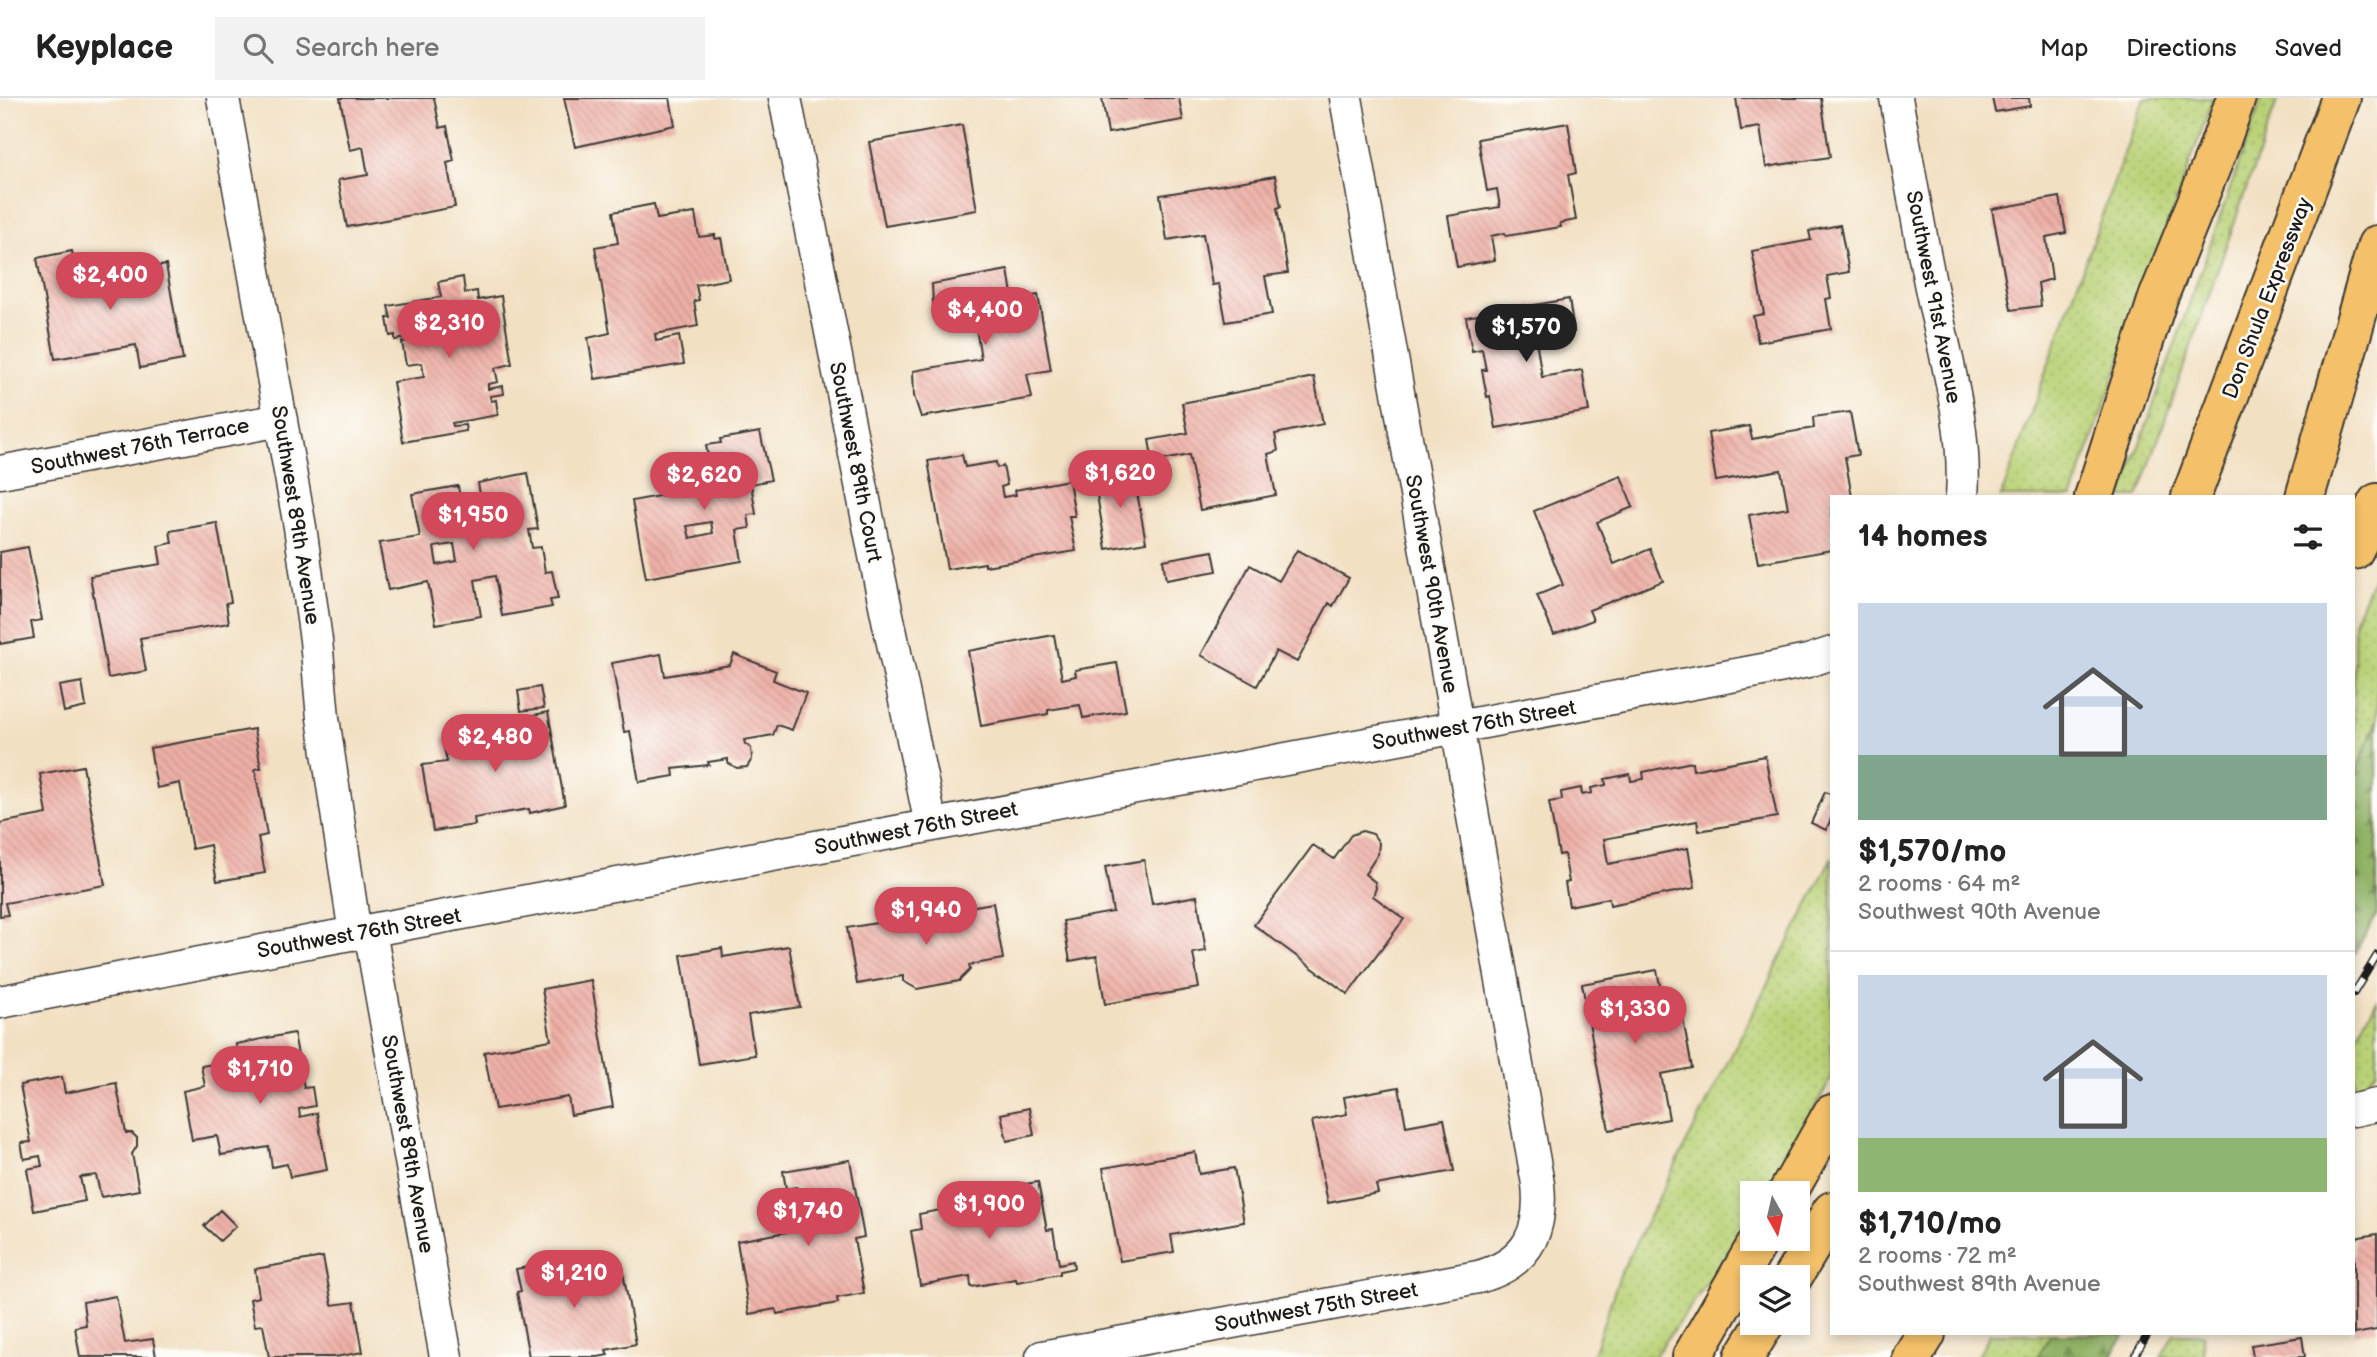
<!DOCTYPE html>
<meta charset="utf-8">
<style>
:root{--surface:#fff;--page:#f2f2f2;--text:#222;--muted:#767676;--line:#e0e0e0;--accent:#d1495b}
body{margin:0;font-family:"Balsamiq Sans",sans-serif;background:var(--page);color:var(--text);height:100vh;display:flex;flex-direction:column;font-size:26px;white-space:nowrap}
*{box-sizing:border-box;margin:0}
p{font-size:23px;color:var(--muted)}
.icon{flex:none;width:38px;height:38px;fill:none;stroke:currentColor;stroke-width:2;stroke-linecap:round;stroke-linejoin:round}
.map{position:relative;flex:1;overflow:hidden}
.details{position:absolute;left:1830px;top:397px;width:525px;height:840px;display:flex;flex-direction:column;background:var(--surface);border-radius:0px;box-shadow:0 4px 10px #0003}
.details>*{flex:none}
.needle{width:46px;rotate:172deg}
.fabs{position:absolute;left:1740px;top:1083px;display:grid;gap:14px}
.fabs a{display:grid;place-items:center;width:70px;height:70px;border-radius:0px;background:var(--surface);box-shadow:0 4px 10px #0003;font-size:35px}
.price{position:absolute;translate:-50% -60px;padding:0 16px;border-radius:24px;background:var(--accent);color:#fff;font-size:23px;line-height:46px;filter:drop-shadow(0 2px 4px #0008)}
.price::after{content:'';position:absolute;left:50%;top:42px;width:21px;height:16px;margin-left:-10px;background:inherit;clip-path:polygon(0 0,100% 0,50% 100%)}
.price.on{background:#222;color:#fff}
ul{padding:0;list-style:none}
li{display:grid;align-content:center;gap:14px;height:371px;padding:0 28px}
li+li{border-top:2px solid var(--line)}
li span{display:grid;place-items:center;height:217px;border-radius:0px;color:#555}
li>.icon{margin-inline-start:auto}
span .icon{width:126px;height:126px;fill:#fffc;stroke-width:1}
li b{font-size:30px}
h2{display:flex;justify-content:space-between;align-items:center;height:84px;padding:0 28px;font-size:30px}
header{display:flex;align-items:center;gap:42px;box-sizing:border-box;height:98px;padding:0 35px;background:var(--surface);border-bottom:2px solid var(--line)}
header strong{font-size:33px}
nav{display:flex;gap:38px;margin-inline-start:auto;font-size:24px}
.search{width:490px;height:63px;background:var(--page);display:flex;align-items:center;gap:18px;box-sizing:border-box;padding:0 24px;border-radius:0px;color:var(--muted);font-size:26px}
.map>svg:first-child{display:block}
.green{fill:url(#green-dots);stroke:#6b774a;stroke-width:2}
.forest{fill:url(#forest-firs);stroke:#586842;stroke-width:2}
.building{fill:url(#building-back-hatch);fill-rule:evenodd}
.lines{fill:none;stroke-linecap:round;stroke-linejoin:round}
.street-casing{stroke:#3c3935;stroke-width:35}
.highway-casing{stroke:#3c3935;stroke-width:42}
.street{stroke:#fff;stroke-width:32}
.highway{stroke:#f4c16a;stroke-width:38}
.rail-casing{stroke:#1c1c1c;stroke-width:8}
.rail{stroke:#fdfcf7;stroke-width:5;stroke-dasharray:16;stroke-linecap:butt}
.labels{text-anchor:middle;stroke-width:5;stroke-linejoin:round;paint-order:stroke}
.street-label{font-size:21px;fill:#1c1c1c;stroke:#fdfcf7}
</style>
<header>
<strong>Keyplace</strong>
<div class="search"><svg class="icon" aria-label="search" viewBox="0 0 24 24"><circle cx="10" cy="10" r="6"/><path d="M15 15l6 6"/></svg>Search here</div>
<nav><a>Map</a><a>Directions</a><a>Saved</a></nav>
</header>
<div class="map">
<svg width="2377" height="1259" viewBox="0 0 2377 1259">
<defs>
<pattern id="green-dots" width="8" height="8" patternUnits="userSpaceOnUse" patternTransform="scale(1.75)"><rect width="8" height="8" fill="#bad277"/><path d="M2 2h.1M6 6h.1" fill="none" stroke="#9fb466" stroke-width="1.8" stroke-linecap="round"/></pattern>
<pattern id="forest-firs" width="22" height="20" patternUnits="userSpaceOnUse" patternTransform="scale(1.75)"><rect width="22" height="20" fill="#93b468"/><path d="M5 1l3.5 6h-7zM16 11l3.5 6h-7z" fill="#779255"/></pattern>
<pattern id="building-back-hatch" width="6" height="6" patternUnits="userSpaceOnUse" patternTransform="scale(1.75)"><rect width="6" height="6" fill="#edafa6"/><path d="M-1 5l2 2M0 0l6 6M5-1l2 2" fill="none" stroke="#cb968e"/></pattern>
</defs>
<rect width="100%" height="100%" fill="#fdfcf7"/>
<filter id="ink" filterUnits="userSpaceOnUse"><feTurbulence type="fractalNoise" baseFrequency=".0143" numOctaves="2"/><feDisplacementMap in="SourceGraphic" scale="14" xChannelSelector="R" yChannelSelector="G"/><feConvolveMatrix kernelMatrix="1 2 1 2 8 2 1 2 1" color-interpolation-filters="sRGB"/></filter>
<filter id="wash" filterUnits="userSpaceOnUse"><feTurbulence type="fractalNoise" baseFrequency=".00686" numOctaves="4" result="noise"/><feDisplacementMap in="SourceGraphic" scale="28" xChannelSelector="R" yChannelSelector="G"/><feGaussianBlur stdDeviation="1.57" result="paint"/><feColorMatrix in="noise" values="0 0 0 0 0 0 0 0 0 0 0 0 0 0 0 0 0 1.4 0 .05"/><feComposite in="paint" operator="in"/></filter>
<g filter="url(#wash)">
<rect width="100%" height="100%" fill="#f2e0c3"/>
<path class="green" d="M2144 0H2213L2072 399H2001Z
M2262 0H2278L2138 399H2121Z
M2377 471V623L2354 679V524Z
M1832 759V979L1768 1095 1752 1096V1122L1743 1135 1654 1259H1592L1621 1174Z
M2377 903V972L2354 996V942Z
M1990 1236H2051L2037 1259H1977Z
M2174 1236H2203L2204 1259H2161Z"/>
<path class="forest" d="M2377 623V817L2354 856V679Z
M2051 1236H2125L2111 1259H2037Z"/>
<g id="blocks">
<path class="building" d="M340 0H434L440 30 447 28 454 63 447 65 455 109 347 129 338 82 368 77 363 49 350 52Z
M564 0H670L675 27 575 49Z
M1102 0H1179L1183 22 1108 35Z
M1736 0H1821L1830 59 1766 69 1760 29 1741 32Z
M1992 0H2029L2030 8 1995 14Z
M1568 25 1576 75 1568 77 1576 122 1560 125 1561 129 1506 138 1505 135 1491 138 1495 162 1457 169 1448 118 1500 109 1497 91 1487 93 1478 41Z
M962 27 977 112 885 128 869 44Z
M1275 78 1281 109 1277 110 1288 175 1265 178 1272 216 1226 224 1219 186 1212 187 1203 136 1167 142 1160 97Z
M2060 99 2066 135 2046 139 2052 181 2038 185 2041 208 2011 212 1992 111Z
M654 106 657 121 695 115 699 139 715 137V141L721 140 729 181 696 187 699 202 694 203 698 228 655 236 656 243 679 238 684 266 595 281 588 240 610 235 595 149 618 145 613 114Z
M1840 127 1849 174 1827 178 1831 200 1826 201 1831 231 1758 244 1753 218 1764 216 1752 153 1811 142 1809 133Z
M72 153 78 183 166 167 183 262 140 270 136 247 55 261 37 160Z
M1008 172 1013 202 1038 197 1051 272 1027 276 1032 300 921 319 914 298 913 273 981 261 974 216 938 223 933 206 932 186Z
M463 179 465 195 477 193 478 202 501 198 512 266 495 270 498 284 488 286V291L503 288 504 296 490 298 491 303 496 302 498 317 452 325 453 328 465 327 466 333 403 344 393 284 424 279 422 265 406 267 402 244 417 242 416 235H413V239L395 242V237L390 238 387 220H391L388 208 441 199 438 184Z
M1569 201 1574 234 1536 242 1542 279 1582 272 1589 313 1496 330 1490 298 1487 299 1482 272H1486L1482 251 1472 253 1466 219Z
M1314 279 1323 326 1275 336 1278 353 1268 356 1276 397 1200 412 1189 357 1153 364 1149 342 1188 335 1182 305Z
M1850 314 1858 357 1845 359 1852 399H1832V452L1758 465 1749 417 1788 410 1781 372 1716 383 1708 335 1749 328 1752 341 1814 330 1813 319Z
M760 334 771 382 751 386 756 416 748 417 750 430 737 432 742 463 646 480 632 403 696 391 711 375 706 347 721 345 720 341ZM711 424 713 435 690 440 687 428Z
M962 357 965 369 996 364 997 370 1003 368 1007 387 1001 389 1003 399 1016 397 1015 392 1069 382 1075 418H1069L1076 453 985 468V465L947 471 928 363Z
M1133 373 1146 444 1106 451 1094 379Z
M528 375 538 431 529 432 532 450 541 449 545 474 552 473 558 501 550 502 552 509 502 518 495 478 475 482 481 518 436 526 428 484 388 492 379 445 420 439 412 396 458 388 464 424 484 420 478 385ZM454 446 457 463 437 467 434 449Z
M1621 378 1633 409 1597 424 1614 466 1650 451 1663 483 1589 512 1593 522 1554 537 1537 497 1563 487 1534 413Z
M217 425 231 504 226 505 229 525 140 540 146 573 108 580 90 478 161 466 158 448 172 445 170 433Z
M28 449 42 522 31 524 34 540 0 546V454Z
M1297 452 1349 480 1333 508 1329 505 1297 564 1276 553 1257 588 1201 557 1250 467 1279 483Z
M1213 453 1217 473 1166 482 1163 462Z
M1054 537 1062 581 1076 578 1075 572 1117 565 1126 613 1083 620 1080 607 1048 612V616L981 628 968 553Z
M661 556 665 578 730 567 734 556 776 573 773 582 806 595 792 632 777 627 773 637 744 642 745 646 751 650 752 661 747 669 737 670 728 665V661L708 664 709 667 673 671 674 678 639 684 630 633 624 634 612 565Z
M82 584 86 609 64 614 59 588Z
M540 589 544 610 521 613 518 593Z
M548 614 565 707 530 715 529 711 474 720 475 727 433 733 422 667 447 664 442 640 514 627V621Z
M254 631 261 670 255 671 267 737 258 739 265 775 217 783 210 747 192 751 180 685 157 690 150 650Z
M1765 658 1777 719 1699 733 1697 723 1604 741 1608 766 1688 750 1695 790 1610 807 1609 800 1569 808 1565 785 1569 784 1564 756 1559 757 1549 704 1562 702 1561 694 1581 690 1582 697 1592 695 1591 690 1606 687 1605 681 1630 676 1631 683 1644 681 1643 674 1692 664 1693 672Z
M83 668 105 787 5 805 8 817 0 818V725L47 716 40 676Z
M1825 694 1832 697V719L1826 732 1811 725Z
M1362 733 1373 736 1379 745 1378 756 1365 776 1375 784 1376 790 1373 798 1404 821 1348 896 1254 827 1313 747 1334 761 1351 737Z
M1144 762 1152 806 1197 798 1206 853 1193 855 1199 890 1105 906 1097 858 1070 863 1063 823 1113 814 1105 769Z
M993 805 1003 861 969 867 970 872 959 883 917 891 903 883V878L857 886 847 830Z
M789 848 800 909 748 917 755 957 699 966 681 857 722 850 723 859Z
M1657 872 1665 913 1681 910 1692 970 1661 976 1669 1021 1609 1032 1582 886Z
M591 882 613 1009 571 1017 568 999 495 1011 484 954 551 942 542 891Z
M294 935 304 990 312 989 315 1008 299 1011 300 1019 317 1015 327 1072 290 1079 287 1066 272 1069 269 1049 221 1057 217 1038 192 1042 183 993 205 988 201 968 238 962 236 946Z
M62 979 65 995 116 985 126 1035H132L137 1040V1048L132 1056 139 1092 101 1099 96 1077 80 1079 85 1103 34 1113 27 1071 42 1068 40 1058 24 1061 21 1045 31 1044 20 987Z
M1399 989 1406 1028 1444 1021 1454 1073 1376 1087 1378 1095 1328 1105 1312 1023 1347 1016 1344 999Z
M1029 1010 1034 1037 1007 1043 1001 1016Z
M1195 1054 1199 1076 1234 1070 1244 1124 1171 1137 1174 1154 1120 1163 1103 1070Z
M850 1062 864 1139 854 1141 864 1195 837 1200 838 1205 777 1216 776 1211 749 1216 737 1143 814 1129 810 1099 796 1089 786 1091 783 1073Z
M1038 1084 1047 1132 1053 1131 1059 1166 1073 1163 1074 1170 1060 1173V1176L1017 1184 1016 1181 971 1189 970 1178 920 1187 911 1133 921 1131 919 1116 998 1101 997 1091Z
M220 1112 236 1128 220 1143 204 1128Z
M2377 1136V1232L2354 1236V1140Z
M591 1158 595 1179 623 1174 636 1246 606 1252 608 1257 598 1259H529L517 1194 521 1193 516 1171Z
M323 1159 332 1207 354 1204 363 1254 335 1259H269L263 1227 255 1228 250 1201 259 1199 255 1171Z
M116 1198 125 1245 153 1241 156 1259H80L75 1229 86 1227 83 1204Z
M2302 1239 2305 1259H2253L2251 1247Z"/>
</g>
</g>
<g filter="url(#ink)">
<use href="#blocks" fill-opacity="0" stroke="#3c3935" stroke-width="2"/>
<g class="lines">
<g class="street-casing">
<path id="street" d="M223 0 300 429 316 542 323 620 355 836
M785 0 880 483 931 727
M1896 0C1908 66 1919 133 1933 199 1947 265 1967 331 1962 399
M0 374 281 322
M370 833 446 1259
M0 904 318 842 1768 571 1808 563 1832 555
M2354 1012 2377 1007
M1042 1259 1478 1179C1527 1166 1543 1135 1538 1086L1346 0"/>
</g>
<g class="highway-casing">
<path id="highway" d="M2094 399 2158 200 2217 54 2236 0
M2191 399 2341 0
M2305 399 2377 147
M2354 452 2377 405
M1787 1096 1832 1016
M1792 1180 1832 1113
M1692 1259 1760 1141
M1744 1259 1765 1225
M1912 1259 1926 1236"/>
</g>
<use href="#street" class="street"/>
<use href="#highway" class="highway"/>
<g class="rail-casing">
<path id="rail" d="M2354 895 2377 857
M2134 1259 2148 1236"/>
</g>
<use href="#rail" class="rail"/>
</g>
</g>
<g class="labels">
<g class="street-label">
<text transform="translate(1934 199) rotate(79)" y="7">Southwest 91st Avenue</text>
<text transform="translate(2267 200) rotate(-69)" y="7">Don Shula Expressway</text>
<text transform="translate(140 348) rotate(-11)" y="7">Southwest 76th Terrace</text>
<text transform="translate(856 364) rotate(79)" y="7">Southwest 89th Court</text>
<text transform="translate(296 417) rotate(81)" y="7">Southwest 89th Avenue</text>
<text transform="translate(1432 486) rotate(80)" y="7">Southwest 90th Avenue</text>
<text transform="translate(1474 627) rotate(-10)" y="7">Southwest 76th Street</text>
<text transform="translate(916 730) rotate(-11)" y="7">Southwest 76th Street</text>
<text transform="translate(359 835) rotate(-10)" y="7">Southwest 76th Street</text>
<text transform="translate(408 1046) rotate(80)" y="7">Southwest 89th Avenue</text>
<text transform="translate(1316 1209) rotate(-10)" y="7">Southwest 75th Street</text>
</g>
</g>
</svg>
<div class="fabs">
<a><svg class="needle" viewBox="-14 -14 28 28"><path d="M0-13l5 13h-10z" fill="#e53935"/><path d="M0 13l5-13h-10z" fill="#767676"/></svg></a>
<a><svg class="icon" aria-label="layers" viewBox="0 0 24 24"><path d="M12 4l9 5-9 5-9-5zM3 14l9 5 9-5"/></svg></a>
</div>
<b class="price" style="left:110px;top:214px">$2,400</b>
<b class="price" style="left:985px;top:249px">$4,400</b>
<b class="price" style="left:449px;top:262px">$2,310</b>
<b class="price on" style="left:1526px;top:266px">$1,570</b>
<b class="price" style="left:1120px;top:412px">$1,620</b>
<b class="price" style="left:704px;top:414px">$2,620</b>
<b class="price" style="left:473px;top:454px">$1,950</b>
<b class="price" style="left:495px;top:676px">$2,480</b>
<b class="price" style="left:926px;top:849px">$1,940</b>
<b class="price" style="left:1635px;top:948px">$1,330</b>
<b class="price" style="left:260px;top:1008px">$1,710</b>
<b class="price" style="left:989px;top:1143px">$1,900</b>
<b class="price" style="left:808px;top:1150px">$1,740</b>
<b class="price" style="left:574px;top:1212px">$1,210</b>
<section class="details">
<h2>14 homes<svg class="icon" aria-label="filters" viewBox="0 0 24 24"><path d="M4 7h16M4 17h16"/><circle cx="9" cy="7" r="2"/><circle cx="15" cy="17" r="2"/></svg></h2>
<ul>
<li><span style="background:linear-gradient(#c9d6e8 70%,#7fa58c 0)"><svg class="icon" aria-label="home" viewBox="0 0 24 24"><path d="M3 11l9-7 9 7M6 9v11h12V9"/></svg></span><div><b>$1,570/mo</b><p>2 rooms · 64 m²</p><p>Southwest 90th Avenue</p></div></li>
<li><span style="background:linear-gradient(#c9d6e8 75%,#8fb573 0)"><svg class="icon" aria-label="home" viewBox="0 0 24 24"><path d="M3 11l9-7 9 7M6 9v11h12V9"/></svg></span><div><b>$1,710/mo</b><p>2 rooms · 72 m²</p><p>Southwest 89th Avenue</p></div></li>
</ul>
</section>
</div>
